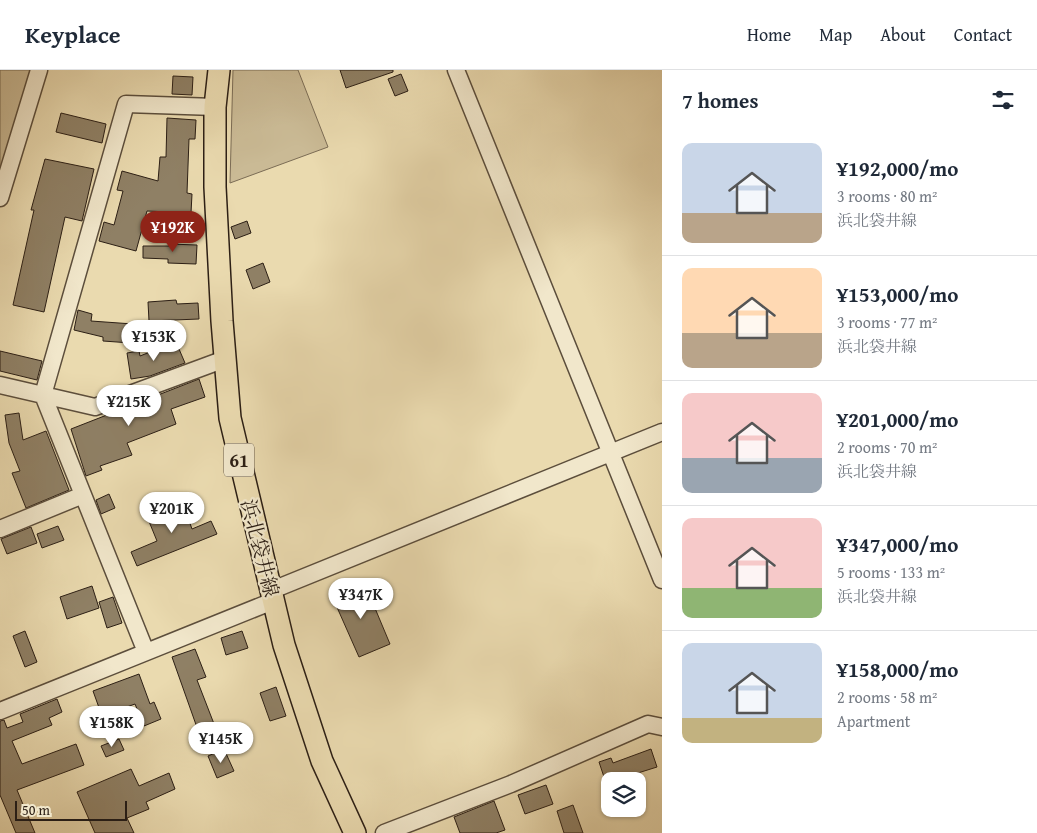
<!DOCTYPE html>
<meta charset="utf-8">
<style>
:root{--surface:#fff;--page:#f2f2f3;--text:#1f2937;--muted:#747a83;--line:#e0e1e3;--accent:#8f2418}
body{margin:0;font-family:"Gentium Book Plus","Noto Serif JP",serif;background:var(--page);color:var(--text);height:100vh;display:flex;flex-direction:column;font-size:19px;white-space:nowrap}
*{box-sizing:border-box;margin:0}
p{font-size:16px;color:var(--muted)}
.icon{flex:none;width:28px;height:28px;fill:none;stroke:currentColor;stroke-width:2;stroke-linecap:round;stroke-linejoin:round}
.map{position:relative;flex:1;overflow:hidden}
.side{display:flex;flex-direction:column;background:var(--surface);width:375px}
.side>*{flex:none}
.buttons{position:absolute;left:601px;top:702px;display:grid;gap:10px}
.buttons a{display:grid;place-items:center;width:45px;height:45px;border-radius:10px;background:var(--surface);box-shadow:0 1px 4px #0004;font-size:25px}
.scale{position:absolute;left:15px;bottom:12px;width:112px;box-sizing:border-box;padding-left:5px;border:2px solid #2c1f15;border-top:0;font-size:14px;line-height:18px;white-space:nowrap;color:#2c1f15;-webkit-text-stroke:4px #f1e7cb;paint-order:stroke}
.price{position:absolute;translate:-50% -42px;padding:0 11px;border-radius:18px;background:#fff;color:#222;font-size:16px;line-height:32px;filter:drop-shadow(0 1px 2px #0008)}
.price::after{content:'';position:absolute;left:50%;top:30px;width:15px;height:11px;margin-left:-8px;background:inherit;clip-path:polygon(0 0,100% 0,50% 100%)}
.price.selected{background:var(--accent);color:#fff}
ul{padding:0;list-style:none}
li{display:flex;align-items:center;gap:15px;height:125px;padding:0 20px}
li+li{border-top:1px solid var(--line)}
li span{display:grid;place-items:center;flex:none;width:140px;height:100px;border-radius:10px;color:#555}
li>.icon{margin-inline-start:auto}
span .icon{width:60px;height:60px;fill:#fffc;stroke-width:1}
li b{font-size:21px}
h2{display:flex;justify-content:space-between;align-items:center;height:60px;padding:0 20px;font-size:21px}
header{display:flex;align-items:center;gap:30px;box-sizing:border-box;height:70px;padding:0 25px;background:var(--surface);border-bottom:1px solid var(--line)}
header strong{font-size:24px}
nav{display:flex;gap:28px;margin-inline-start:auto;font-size:18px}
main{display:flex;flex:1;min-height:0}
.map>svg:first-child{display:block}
.green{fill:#caba95;stroke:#7b6c55}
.building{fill:#8f8065;stroke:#2c1f15}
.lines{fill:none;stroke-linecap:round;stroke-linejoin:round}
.minor-casing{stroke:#5c4e3c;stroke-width:19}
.major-casing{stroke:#2c1f15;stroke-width:24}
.minor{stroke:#f1e7cb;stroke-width:16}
.major{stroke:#eadaaf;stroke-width:21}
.labels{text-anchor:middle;stroke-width:4.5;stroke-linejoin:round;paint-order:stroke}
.shield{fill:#f1e7cb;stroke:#675b4c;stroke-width:1}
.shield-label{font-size:19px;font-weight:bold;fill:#2c1f15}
.street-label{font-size:20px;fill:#2c1f15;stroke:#f1e7cb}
</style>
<header>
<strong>Keyplace</strong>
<nav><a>Home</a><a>Map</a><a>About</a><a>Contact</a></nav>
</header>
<main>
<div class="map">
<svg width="662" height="763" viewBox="0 0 662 763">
<rect width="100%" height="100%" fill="#eadaaf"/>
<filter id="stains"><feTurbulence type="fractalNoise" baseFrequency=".004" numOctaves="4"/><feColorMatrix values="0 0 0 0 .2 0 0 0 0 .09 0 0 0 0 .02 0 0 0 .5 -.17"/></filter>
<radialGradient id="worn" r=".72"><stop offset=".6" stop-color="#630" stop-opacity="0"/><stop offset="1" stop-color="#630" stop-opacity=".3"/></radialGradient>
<path class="green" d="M0 0H39L0 126Z
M233 0H298L328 77 230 113Z"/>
<path class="building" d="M340 0H393V2L346 18Z
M401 4 408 21 395 26 388 9Z
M173 6 193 7 192 25 172 24Z
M61 43 106 54 102 73 56 62Z
M167 48 196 50 195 69H189L187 123 192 124 191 143 147 141 136 181 99 171 104 152 114 155 123 121 117 120 122 101 158 111 160 87H166Z
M45 89 94 99 82 151 65 147 44 242 13 235 34 140H31Z
M247 151 251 163 235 169 231 157Z
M169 174 197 175 196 194 168 193V189L143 188V176H169Z
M263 193 270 212 253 219 246 200Z
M176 230 177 234 198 233 199 249 149 251 148 232Z
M78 240 92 244 91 251 133 254 131 273 103 271V267L74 260Z
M170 274 173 281 179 279 185 293 150 306 131 309 127 283 139 281 140 286Z
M0 281 42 291 37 310 0 301Z
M199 309 205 327 171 339 176 354 127 373 132 385 100 396 102 400 86 406 71 359Z
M19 343 23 370 46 361 69 420 26 438 12 403 20 401 9 373 5 345Z
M109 424 115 438 101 444 96 430Z
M182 431 192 459 211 451 217 464 137 496 131 482 157 471 148 449 166 442 164 437Z
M58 456 64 470 42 478 37 464Z
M31 457 37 473 7 484 1 469Z
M364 512 390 574 359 587 332 526Z
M92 516 99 538 67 549 60 527Z
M113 527 122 553 107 558 99 532Z
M25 561 37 592 25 597 13 566Z
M242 561 248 578 226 585 221 568Z
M195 579 206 607 197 610 216 659 200 666 172 587Z
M139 604 150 634 154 632 161 649 144 656 135 634 102 646 93 621Z
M276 617 286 646 270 651 260 623Z
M57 629 62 642 49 648 52 655 12 671 22 694 76 674 84 695 17 720 35 763H16L0 725V651L4 650 7 658 23 652 20 644Z
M119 669 124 680 106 687 101 676Z
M224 679 234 701 217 708 208 686Z
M651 679 657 697 606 713 599 692 611 688 613 693Z
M131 699 139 716 169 703 175 719 146 732 149 739 127 748 134 763H95L77 722Z
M546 715 553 734 525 744 518 725Z
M494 731 505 760 496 763H460L454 747Z
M573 735 583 763H564L557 741Z"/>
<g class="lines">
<g class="minor-casing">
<path id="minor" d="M456 0 662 510
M0 128 39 0
M0 315 95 337 225 289
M0 459 83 425
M270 521 662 362
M146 582 43 325 126 34 215 37
M0 641 273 531
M384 763 511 714 648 654 662 657"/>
</g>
<g class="major-casing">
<path id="major" d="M219 0 215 37V117L222 251 230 348 284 575 322 691 355 763"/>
</g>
<use href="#minor" class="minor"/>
<use href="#major" class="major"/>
</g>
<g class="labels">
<rect class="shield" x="224" y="373.5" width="30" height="33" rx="4"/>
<g class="shield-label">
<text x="239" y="397">61</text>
</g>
<g class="street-label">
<text transform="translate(260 478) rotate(76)" y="7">浜北袋井線</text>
</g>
</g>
<rect width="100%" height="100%" filter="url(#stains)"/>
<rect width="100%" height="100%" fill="url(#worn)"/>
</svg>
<div class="buttons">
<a><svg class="icon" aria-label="layers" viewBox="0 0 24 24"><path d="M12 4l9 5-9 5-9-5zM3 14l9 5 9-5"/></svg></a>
</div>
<div class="scale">50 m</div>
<b class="price selected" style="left:173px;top:183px">¥192K</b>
<b class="price" style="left:154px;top:292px">¥153K</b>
<b class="price" style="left:129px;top:357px">¥215K</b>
<b class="price" style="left:172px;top:464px">¥201K</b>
<b class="price" style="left:361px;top:550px">¥347K</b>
<b class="price" style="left:112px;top:678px">¥158K</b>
<b class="price" style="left:221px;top:694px">¥145K</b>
</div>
<section class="side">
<h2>7 homes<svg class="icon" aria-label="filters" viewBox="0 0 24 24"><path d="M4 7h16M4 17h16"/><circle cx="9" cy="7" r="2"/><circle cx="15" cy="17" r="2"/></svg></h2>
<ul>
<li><span style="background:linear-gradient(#c9d6e8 70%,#b9a48a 0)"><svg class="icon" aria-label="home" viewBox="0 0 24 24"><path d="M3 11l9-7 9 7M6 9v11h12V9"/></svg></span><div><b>¥192,000/mo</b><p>3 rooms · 80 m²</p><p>浜北袋井線</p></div></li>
<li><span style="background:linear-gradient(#ffd9b3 65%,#b9a48a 0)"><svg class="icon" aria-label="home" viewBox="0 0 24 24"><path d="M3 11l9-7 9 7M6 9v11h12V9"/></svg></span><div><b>¥153,000/mo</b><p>3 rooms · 77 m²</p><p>浜北袋井線</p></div></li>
<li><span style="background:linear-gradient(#f6c9c9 65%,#9aa5b1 0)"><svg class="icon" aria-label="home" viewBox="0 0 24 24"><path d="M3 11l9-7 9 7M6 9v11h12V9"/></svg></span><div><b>¥201,000/mo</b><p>2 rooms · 70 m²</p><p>浜北袋井線</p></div></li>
<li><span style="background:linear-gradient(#f6c9c9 70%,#8fb573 0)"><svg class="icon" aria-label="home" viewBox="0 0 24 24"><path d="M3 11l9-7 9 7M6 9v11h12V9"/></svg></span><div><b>¥347,000/mo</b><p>5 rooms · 133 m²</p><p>浜北袋井線</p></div></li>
<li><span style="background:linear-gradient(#c9d6e8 75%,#c2b280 0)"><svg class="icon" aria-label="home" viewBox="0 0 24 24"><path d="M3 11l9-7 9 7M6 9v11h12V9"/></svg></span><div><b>¥158,000/mo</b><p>2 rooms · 58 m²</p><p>Apartment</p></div></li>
</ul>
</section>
</main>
